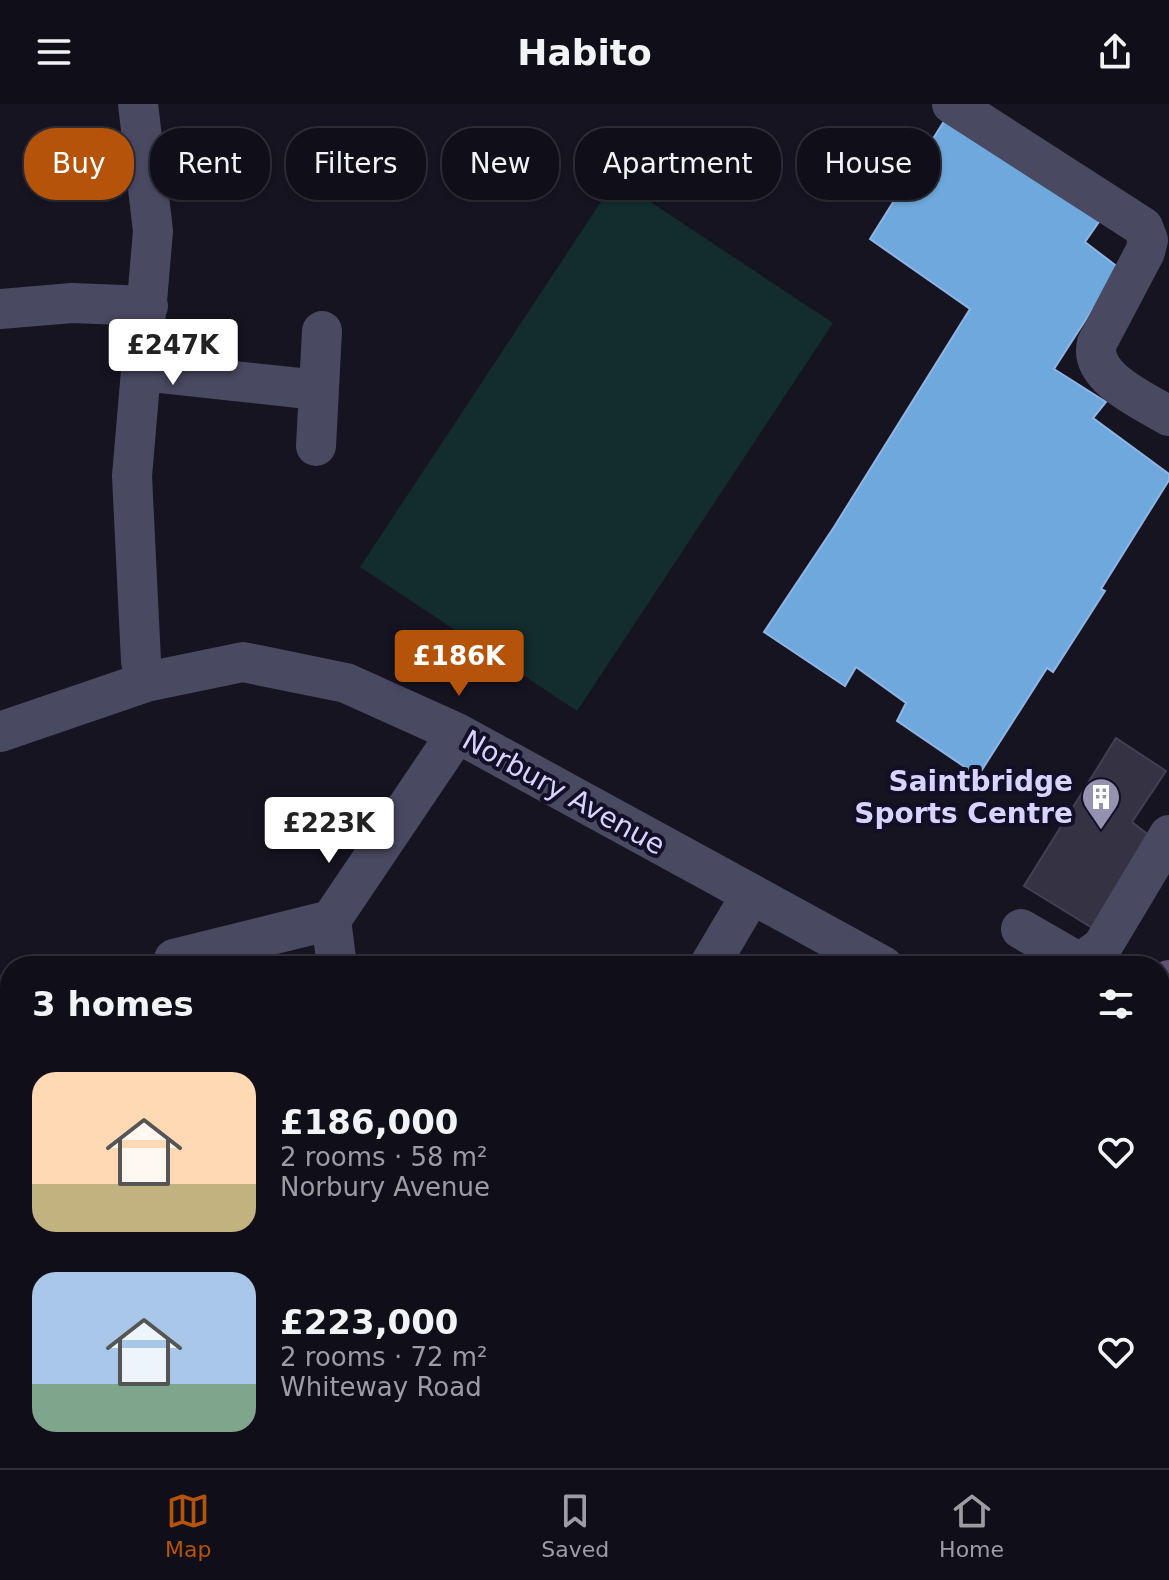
<!DOCTYPE html>
<meta charset="utf-8">
<style>
:root{--surface:#100f19;--page:#191822;--text:#f1f3f6;--muted:#9c9ca2;--line:#302f38;--accent:#b45309}
body{margin:0;font-family:"DejaVu Sans",sans-serif;background:var(--page);color:var(--text);height:100vh;display:flex;flex-direction:column;font-size:30px;white-space:nowrap}
*{box-sizing:border-box;margin:0}
p{font-size:26px;color:var(--muted)}
.icon{flex:none;width:44px;height:44px;fill:none;stroke:currentColor;stroke-width:2;stroke-linecap:round;stroke-linejoin:round}
.map{position:relative;flex:1;overflow:hidden}
.details{position:absolute;left:0px;top:852px;width:1170px;height:512px;display:flex;flex-direction:column;background:var(--surface);border-radius:32px 32px 0 0;box-shadow:0 2px 6px #0004,0 0 0 2px var(--line)}
.details>*{flex:none}
.banner{position:absolute;left:24px;top:24px;width:1122px;height:72px;display:flex;gap:16px}
.price{position:absolute;translate:-50% -68px;padding:0 18px;border-radius:8px;background:#fff;color:#222;font-size:26px;line-height:52px;filter:drop-shadow(0 2px 4px #0008)}
.price::after{content:'';position:absolute;left:50%;top:48px;width:24px;height:18px;margin-left:-12px;background:inherit;clip-path:polygon(0 0,100% 0,50% 100%)}
.price.active{background:var(--accent);color:#fff}
ul{padding:0;list-style:none}
li{display:flex;align-items:center;gap:24px;height:200px;padding:0 32px}
li span{display:grid;place-items:center;flex:none;width:224px;height:160px;border-radius:24px;color:#555}
li>.icon{margin-inline-start:auto}
span .icon{width:96px;height:96px;fill:#fffc;stroke-width:1}
li b{font-size:34px}
h2{display:flex;justify-content:space-between;align-items:center;height:96px;padding:0 32px;font-size:34px}
.pill{padding:0 28px;border-radius:32px;background:var(--surface);box-shadow:0 2px 6px #0004,0 0 0 2px var(--line);font-size:28px;line-height:72px}
.pill.active{background:var(--accent);color:#fff}
header{display:flex;justify-content:space-between;align-items:center;height:104px;padding:0 32px;background:var(--surface);font-size:36px;font-weight:700}
.tab-bar{display:flex;justify-content:space-around;align-items:center;height:112px;border-top:2px solid var(--line);background:var(--surface);font-size:22px;color:var(--muted)}
.tab-bar a{display:grid;justify-items:center;gap:4px}
.tab-bar .active{color:var(--accent)}
.map>svg:first-child{display:block}
.green{fill:#132c2d}
.homes{fill:#ffd966;stroke:#f4d894;stroke-width:2}
.schools{fill:#6fa8dc;stroke:#8fb5e6;stroke-width:2}
.building{fill:#343243;stroke:#433f54;stroke-width:2}
.lines{fill:none;stroke-linecap:round;stroke-linejoin:round}
.path{stroke:#44505f;stroke-width:5;stroke-dasharray:4 6;stroke-linecap:butt}
.minor{stroke:#4a4962;stroke-width:40}
.major{stroke:#5e5373;stroke-width:44}
.labels{text-anchor:middle;stroke-width:8;stroke-linejoin:round;paint-order:stroke}
.poi-label{font-size:28px;font-weight:bold;fill:#d9d4ff;stroke:#130f26;text-anchor:end}
.street-label{font-size:28px;fill:#d9d4ff;stroke:#130f26}
</style>
<header><svg class="icon" aria-label="menu" viewBox="0 0 24 24"><path d="M4 6h16M4 12h16M4 18h16"/></svg>Habito<svg class="icon" aria-label="share" viewBox="0 0 24 24"><path d="M12 15V3M7 8l5-5 5 5M5 13v7h14v-7"/></svg></header>
<div class="map">
<svg width="1169" height="1364" viewBox="0 0 1169 1364">
<rect width="100%" height="100%" fill="#161421"/>
<path class="green" d="M616 75 833 219 577 607 360 463Z
M1169 878V1169L1160 1170V893Z
M10 1093V1244L0 1248V1097Z
M756 1354H822L815 1364H750Z"/>
<path class="homes" d="M0 998 10 1001V1037L0 1034Z
M10 1295V1325L0 1328V1298Z
M449 1354H475L471 1364H457L446 1359Z"/>
<path class="schools" d="M948 11 1103 112 1085 138 1119 164 1054 265 1106 298 1093 314 1169 370V376L1101 485 1105 487 1053 568 1047 564 978 672 897 617 906 599 856 563 845 582 764 528 834 423 970 205 870 135Z"/>
<path class="building" d="M1116 634 1166 667 1132 718 1155 736 1094 825 1024 782Z"/>
<g class="lines">
<path class="path" d="M916 855 928 862
M1160 945 1169 930
M1160 985 1169 998
M1160 1079 1169 1086
M1163 1169 1169 1148
M0 1248 10 1244
M815 1364 822 1354"/>
<path class="minor" d="M138 0 153 127 132 372 141 557 146 578
M952 0 1143 123 1148 136 1145 148 1097 239C1088 273 1144 297 1169 312
M0 205 72 199 148 202
M143 267 318 286
M316 342 322 227
M0 628 146 578 243 558 346 579 457 629 883 862
M331 816 337 862
M1021 825 1080 859 1102 843 1169 731
M174 855 331 816 457 629
M709 862 751 791
M1160 1037 1169 1042
M0 1095 10 1092
M1160 1312 1169 1311
M597 1354 615 1364
M530 1364 538 1354
M1032 1364 1047 1354"/>
<path class="major" d="M1160 893 1169 878
M750 1364 756 1354"/>
</g>
<defs>
<g id="building-pin" transform="scale(2)"><path d="M0 17L-7.5 6A9.5 9.5 0 1 1 7.5 6Z" fill="#9591b1" stroke="#130f26"/><path d="M-4-6H4V6H1V3H-1V6H-4ZM-2.5-4.3h1.7v1.8h-1.7ZM.8-4.3h1.7v1.8H.8ZM-2.5-1h1.7V.8h-1.7ZM.8-1h1.7V.8H.8Z" fill="#fff"/></g>
</defs>
<g fill-rule="evenodd">
<use href="#building-pin" x="1101" y="693"/>
</g>
<g class="labels">
<g class="poi-label">
<text x="1073" y="687">Saintbridge<tspan x="1073" dy="32">Sports Centre</tspan></text>
</g>
<g class="street-label">
<text transform="translate(564 688) rotate(29)" y="10">Norbury Avenue</text>
</g>
</g>
</svg>
<b class="price" style="left:173px;top:283px">£247K</b>
<b class="price active" style="left:459px;top:594px">£186K</b>
<b class="price" style="left:329px;top:761px">£223K</b>
<div class="banner">
<a class="pill active">Buy</a>
<a class="pill">Rent</a>
<a class="pill">Filters</a>
<a class="pill">New</a>
<a class="pill">Apartment</a>
<a class="pill">House</a>
</div>
<section class="details">
<h2>3 homes<svg class="icon" aria-label="filters" viewBox="0 0 24 24"><path d="M4 7h16M4 17h16"/><circle cx="9" cy="7" r="2"/><circle cx="15" cy="17" r="2"/></svg></h2>
<ul>
<li><span style="background:linear-gradient(#ffd9b3 70%,#c2b280 0)"><svg class="icon" aria-label="home" viewBox="0 0 24 24"><path d="M3 11l9-7 9 7M6 9v11h12V9"/></svg></span><div><b>£186,000</b><p>2 rooms · 58 m²</p><p>Norbury Avenue</p></div><svg class="icon" aria-label="heart" viewBox="0 0 24 24"><path d="M12 20l-8-8c-3-5 5-10 8-4 3-6 11-1 8 4z"/></svg></li>
<li><span style="background:linear-gradient(#a9c7e8 70%,#7fa58c 0)"><svg class="icon" aria-label="home" viewBox="0 0 24 24"><path d="M3 11l9-7 9 7M6 9v11h12V9"/></svg></span><div><b>£223,000</b><p>2 rooms · 72 m²</p><p>Whiteway Road</p></div><svg class="icon" aria-label="heart" viewBox="0 0 24 24"><path d="M12 20l-8-8c-3-5 5-10 8-4 3-6 11-1 8 4z"/></svg></li>
</ul>
</section>
</div>
<nav class="tab-bar">
<a class="active"><svg class="icon" aria-label="map" viewBox="0 0 24 24"><path d="M3 6l6-2 6 2 6-2v14l-6 2-6-2-6 2zM9 4v14M15 6v14"/></svg>Map</a>
<a><svg class="icon" aria-label="saved" viewBox="0 0 24 24"><path d="M7 4h10v16l-5-4-5 4z"/></svg>Saved</a>
<a><svg class="icon" aria-label="home" viewBox="0 0 24 24"><path d="M3 11l9-7 9 7M6 9v11h12V9"/></svg>Home</a>
</nav>
